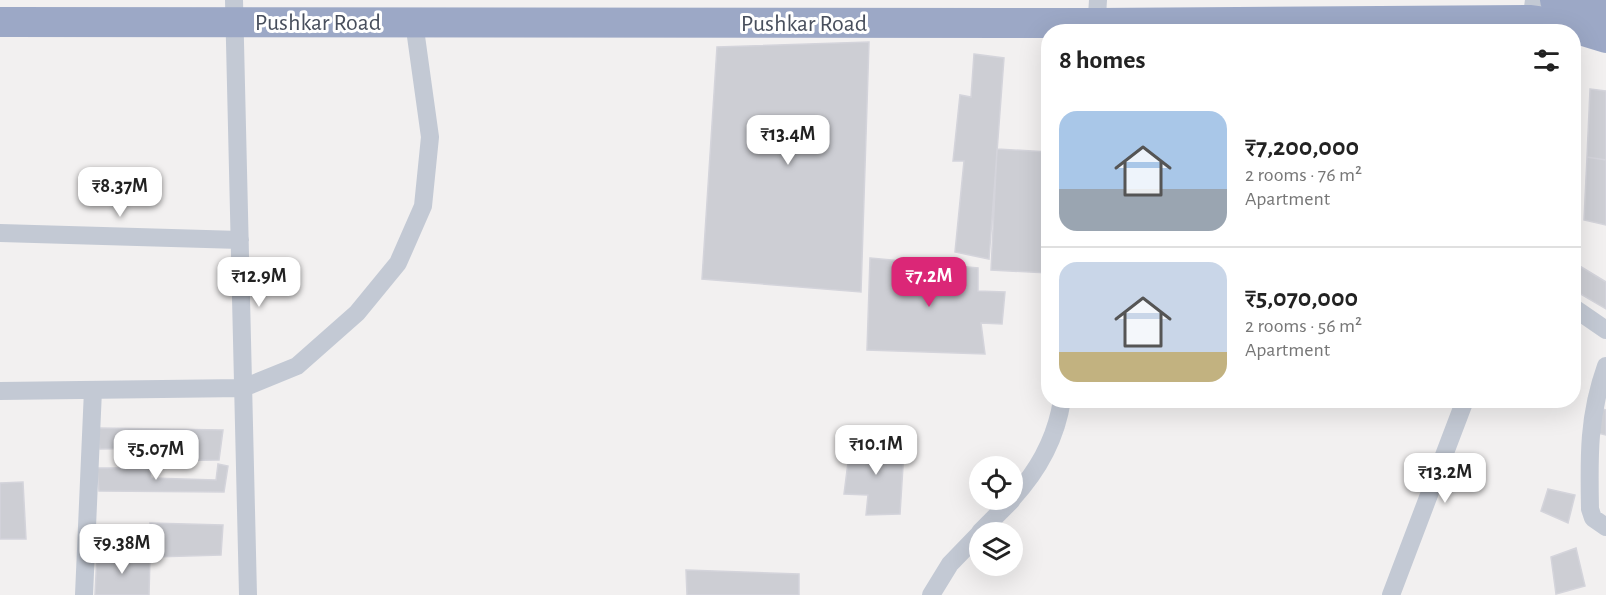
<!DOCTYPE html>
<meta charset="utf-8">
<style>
:root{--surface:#fff;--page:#f6f6f6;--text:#222;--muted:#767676;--line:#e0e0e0;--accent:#db2777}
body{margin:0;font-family:"Alegreya Sans",sans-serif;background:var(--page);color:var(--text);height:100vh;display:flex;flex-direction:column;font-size:22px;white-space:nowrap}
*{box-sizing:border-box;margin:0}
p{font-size:20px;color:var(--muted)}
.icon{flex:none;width:33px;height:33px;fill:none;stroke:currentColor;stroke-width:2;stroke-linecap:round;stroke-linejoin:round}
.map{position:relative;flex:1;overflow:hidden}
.details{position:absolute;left:1041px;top:24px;width:540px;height:384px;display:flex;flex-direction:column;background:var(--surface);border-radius:24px;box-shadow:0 6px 24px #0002}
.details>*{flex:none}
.controls{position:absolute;left:969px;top:456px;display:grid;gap:12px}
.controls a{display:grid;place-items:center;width:54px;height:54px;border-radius:50%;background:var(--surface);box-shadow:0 6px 24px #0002;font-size:30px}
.price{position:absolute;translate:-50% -51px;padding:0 14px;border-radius:12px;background:#fff;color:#222;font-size:20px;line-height:39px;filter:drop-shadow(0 2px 3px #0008)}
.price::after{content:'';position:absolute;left:50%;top:36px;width:18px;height:14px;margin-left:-9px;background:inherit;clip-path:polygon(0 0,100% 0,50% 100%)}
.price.selected{background:var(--accent);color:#fff}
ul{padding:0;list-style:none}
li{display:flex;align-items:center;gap:18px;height:150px;padding:0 18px}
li+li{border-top:2px solid var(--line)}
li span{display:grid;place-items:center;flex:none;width:168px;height:120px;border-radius:18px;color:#555}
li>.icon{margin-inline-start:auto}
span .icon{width:72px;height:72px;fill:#fffc;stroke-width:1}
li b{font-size:26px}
h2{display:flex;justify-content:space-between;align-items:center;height:72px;padding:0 18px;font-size:26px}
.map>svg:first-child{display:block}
.building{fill:#cdced4;stroke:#d4d4db;stroke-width:1.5}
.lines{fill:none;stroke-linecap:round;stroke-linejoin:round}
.minor{stroke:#c3c9d4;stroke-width:18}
.trunk{stroke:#9ca8c6;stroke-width:30}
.labels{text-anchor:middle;stroke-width:6;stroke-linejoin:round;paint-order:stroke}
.street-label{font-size:24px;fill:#484f5d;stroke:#fff}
</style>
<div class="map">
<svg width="1606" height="595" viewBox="0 0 1606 595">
<rect width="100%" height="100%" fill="#f2f0f0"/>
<path class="building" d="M869 42 861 292 702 279 717 47Z
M974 54 1004 58 989 259 955 252 964 161H953L960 95 971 97Z
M1590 89 1606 91V160L1587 157Z
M997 149 1048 152V273L991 270Z
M1574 152 1580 153 1576 198H1574Z
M1587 157 1606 160V225L1584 220Z
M870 258 978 268V291L1005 292 1002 324 981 323 985 354 867 350Z
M1578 265 1606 282V309L1574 290Z
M1597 407 1606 410V435L1593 432Z
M97 428 223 430 219 460 153 461 154 448 100 449Z
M851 439 904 450 900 514 866 515 868 495 844 494Z
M218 464 228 466 224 492 99 491 97 468H149L151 478 216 480Z
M23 482 26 539H0V483Z
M1548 489 1575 495 1568 523 1541 511Z
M150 523 223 525 221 555 154 557Z
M1576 548 1585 586 1556 594 1551 557Z
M97 554 150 557 149 595H95Z
M686 570 799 574V595H687Z"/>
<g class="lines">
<path class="minor" d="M234 0 248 595
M1530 30 1534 0
M1096 32 1098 0
M0 233 240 240
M1574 308 1606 330
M1606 366C1588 416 1589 457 1590 509L1593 518 1606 527
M0 391 243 388 297 366 357 313 398 263 423 206 430 137 414 22
M1012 499C1039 470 1056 439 1062 400
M980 532 1012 500
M84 595 93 390
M931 595 950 564 980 533
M1391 595 1465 400"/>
<path class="trunk" d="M1555 0 1575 3 1606 14
M0 22 1097 23 1531 20 1560 24 1606 38"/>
</g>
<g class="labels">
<g class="street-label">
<text x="318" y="30">Pushkar Road</text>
<text x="804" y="31">Pushkar Road</text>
</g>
</g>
</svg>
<div class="controls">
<a><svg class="icon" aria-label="locate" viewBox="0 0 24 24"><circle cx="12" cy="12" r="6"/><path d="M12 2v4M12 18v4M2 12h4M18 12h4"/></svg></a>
<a><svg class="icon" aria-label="layers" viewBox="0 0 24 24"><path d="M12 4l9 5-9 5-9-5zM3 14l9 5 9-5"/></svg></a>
</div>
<b class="price" style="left:788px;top:166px">₹13.4M</b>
<b class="price" style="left:120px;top:218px">₹8.37M</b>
<b class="price" style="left:259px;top:308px">₹12.9M</b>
<b class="price selected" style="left:929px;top:308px">₹7.2M</b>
<b class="price" style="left:876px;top:476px">₹10.1M</b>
<b class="price" style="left:156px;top:481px">₹5.07M</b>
<b class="price" style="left:1445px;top:504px">₹13.2M</b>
<b class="price" style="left:122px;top:575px">₹9.38M</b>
<section class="details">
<h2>8 homes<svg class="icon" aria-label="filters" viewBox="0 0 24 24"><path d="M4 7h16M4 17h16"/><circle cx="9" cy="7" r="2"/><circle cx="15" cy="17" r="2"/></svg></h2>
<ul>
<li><span style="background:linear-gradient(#a9c7e8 65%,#9aa5b1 0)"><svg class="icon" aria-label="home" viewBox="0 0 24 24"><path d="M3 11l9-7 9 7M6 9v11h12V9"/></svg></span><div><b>₹7,200,000</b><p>2 rooms · 76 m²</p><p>Apartment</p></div></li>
<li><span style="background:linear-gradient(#c9d6e8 75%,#c2b280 0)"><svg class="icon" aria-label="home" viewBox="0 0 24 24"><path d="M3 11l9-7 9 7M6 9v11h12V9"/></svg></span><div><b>₹5,070,000</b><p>2 rooms · 56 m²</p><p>Apartment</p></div></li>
</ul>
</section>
</div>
